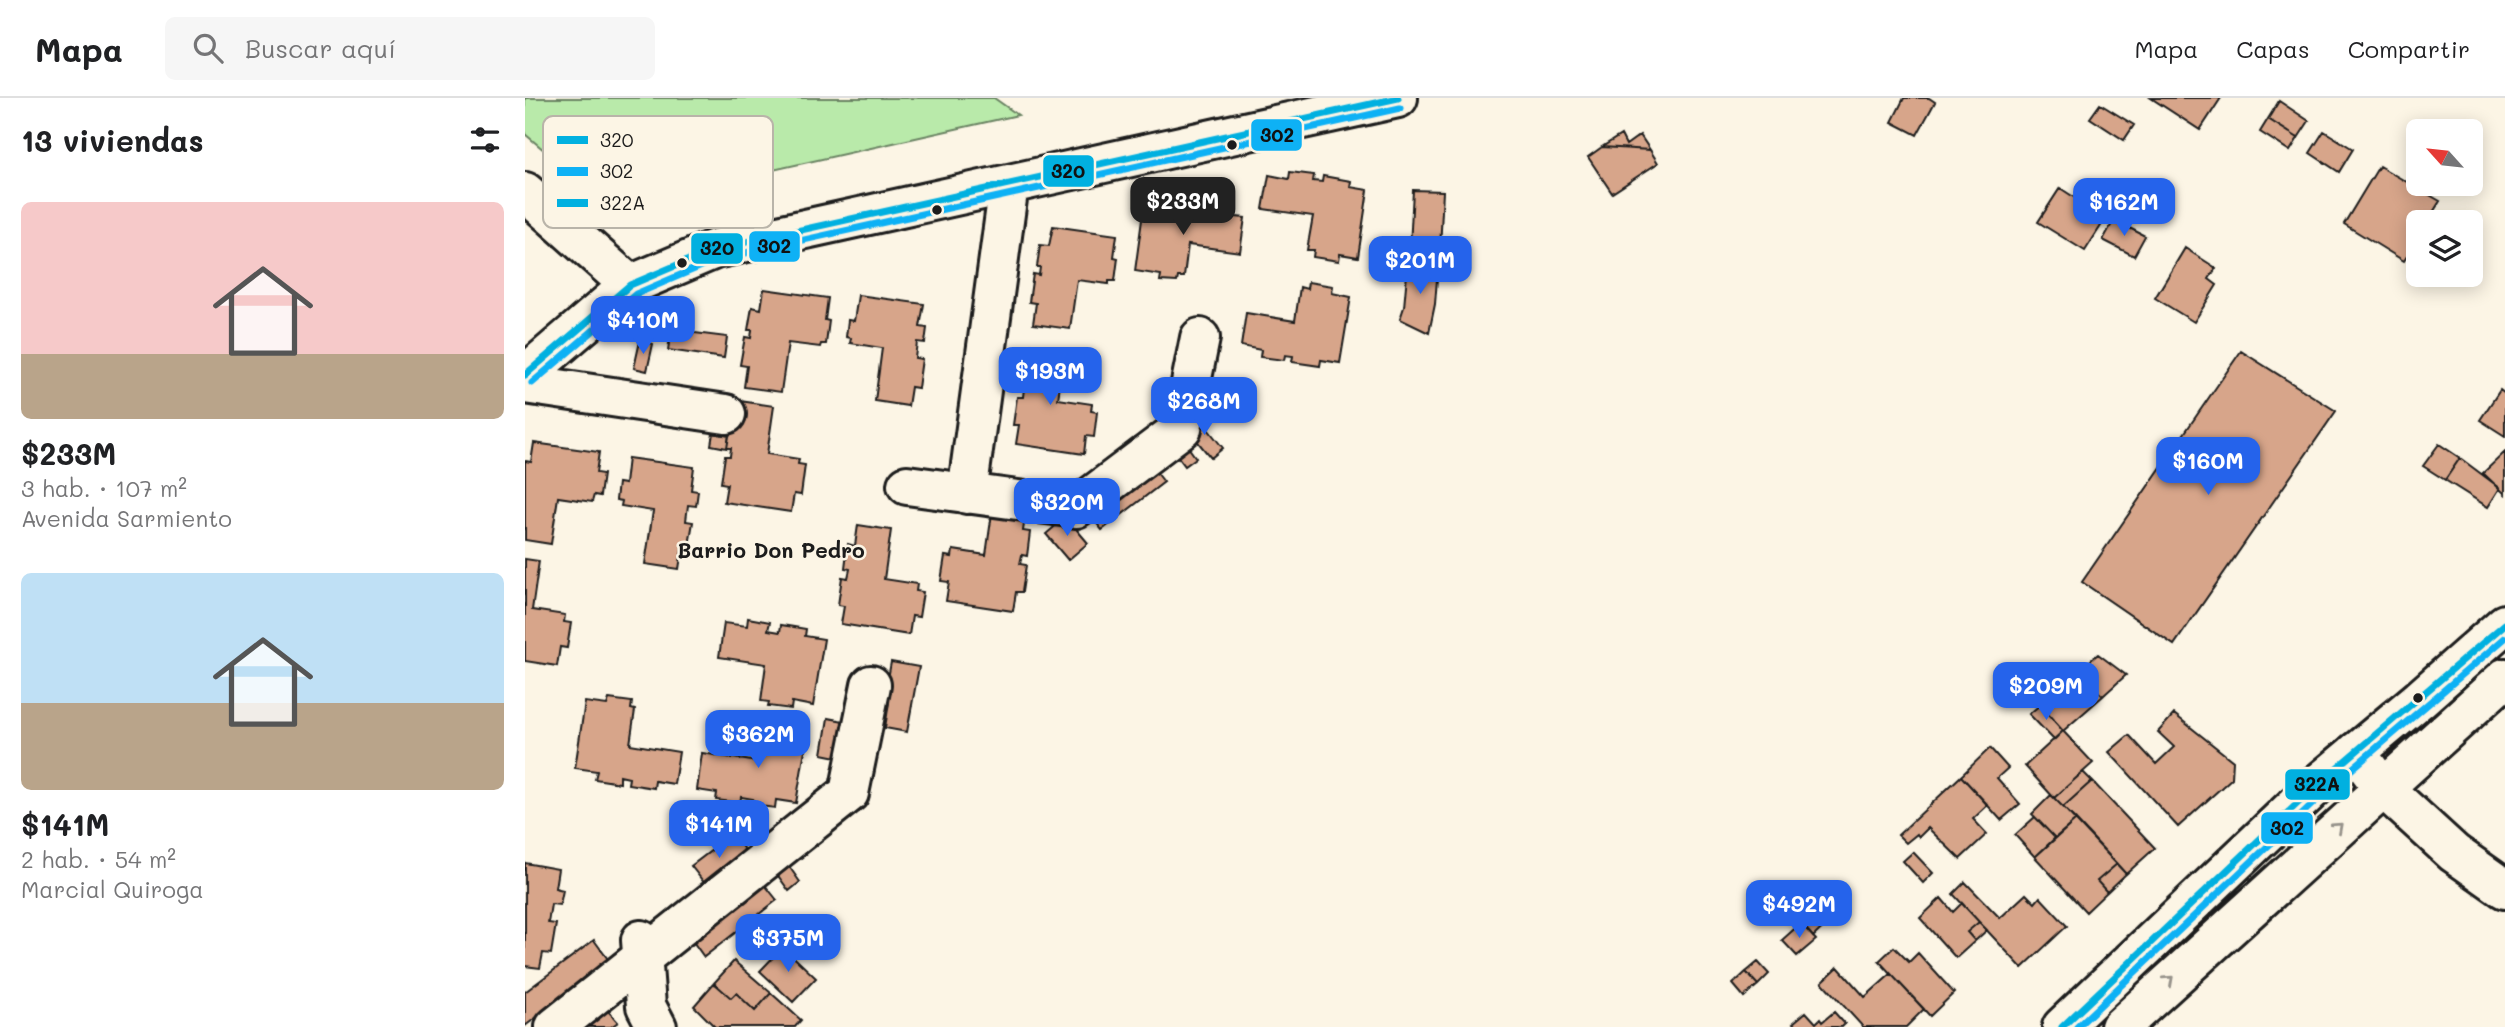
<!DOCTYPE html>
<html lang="es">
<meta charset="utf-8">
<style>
:root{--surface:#fff;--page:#f6f6f6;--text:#202124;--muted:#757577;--line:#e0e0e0;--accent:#2563eb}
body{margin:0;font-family:Mali,sans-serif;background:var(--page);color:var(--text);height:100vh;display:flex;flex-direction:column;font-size:26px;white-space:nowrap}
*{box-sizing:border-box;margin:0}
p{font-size:23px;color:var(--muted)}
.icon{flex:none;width:38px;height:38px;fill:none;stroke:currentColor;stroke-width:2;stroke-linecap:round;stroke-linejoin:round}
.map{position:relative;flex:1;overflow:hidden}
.panel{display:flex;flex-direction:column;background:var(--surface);width:525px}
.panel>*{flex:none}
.needle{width:46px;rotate:297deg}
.tools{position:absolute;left:1881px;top:21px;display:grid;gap:14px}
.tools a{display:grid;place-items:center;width:77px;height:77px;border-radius:10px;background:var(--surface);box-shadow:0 4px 18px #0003;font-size:35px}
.price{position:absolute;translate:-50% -60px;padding:0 16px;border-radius:14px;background:var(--accent);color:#fff;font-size:23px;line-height:46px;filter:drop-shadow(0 2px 4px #0008)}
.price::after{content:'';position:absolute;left:50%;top:42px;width:21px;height:16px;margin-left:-10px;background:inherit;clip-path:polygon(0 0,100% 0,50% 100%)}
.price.current{background:#222;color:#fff}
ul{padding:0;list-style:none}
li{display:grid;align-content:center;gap:14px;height:371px;padding:0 21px}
li span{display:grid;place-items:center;height:217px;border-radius:10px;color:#555}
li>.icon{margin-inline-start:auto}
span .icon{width:126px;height:126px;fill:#fffc;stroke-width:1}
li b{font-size:30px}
h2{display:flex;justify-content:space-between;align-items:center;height:84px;padding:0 21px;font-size:30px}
header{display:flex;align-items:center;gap:42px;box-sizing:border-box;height:98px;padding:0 35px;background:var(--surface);border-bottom:2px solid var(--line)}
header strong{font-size:33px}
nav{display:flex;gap:38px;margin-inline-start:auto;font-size:24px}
.search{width:490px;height:63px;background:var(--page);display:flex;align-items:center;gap:18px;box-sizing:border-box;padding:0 24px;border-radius:10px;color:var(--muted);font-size:26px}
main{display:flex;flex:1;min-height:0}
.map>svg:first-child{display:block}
.green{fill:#b9eaaa;stroke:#6a8363;stroke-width:2}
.building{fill:#d7a58a;stroke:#1c1c1c;stroke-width:2}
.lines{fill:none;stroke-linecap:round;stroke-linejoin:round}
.minor-casing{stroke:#1c1c1c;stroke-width:44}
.major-casing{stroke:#1c1c1c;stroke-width:44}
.minor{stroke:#fcf5e5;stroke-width:38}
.major{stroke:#fcf5e5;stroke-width:38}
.bus-1-casing{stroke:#fcf5e5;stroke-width:12}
.bus-2-casing{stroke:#fcf5e5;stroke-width:12}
.bus-3-casing{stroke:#fcf5e5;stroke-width:12}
.bus-1{stroke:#01b0e0;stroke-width:7}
.bus-2{stroke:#0eb1f5;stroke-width:7}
.bus-3{stroke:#01b0e0;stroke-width:7}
.oneway{stroke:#97938b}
.bus-dot{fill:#1c1c1c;stroke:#fcf5e5;stroke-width:2.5}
.labels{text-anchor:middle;stroke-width:5;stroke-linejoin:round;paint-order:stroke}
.neighbourhood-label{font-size:21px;font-weight:bold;fill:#1c1c1c;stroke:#fcf5e5}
.key{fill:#fcf5e5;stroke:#b9b4a9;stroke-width:2}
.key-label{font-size:19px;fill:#1c1c1c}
.line-badge{stroke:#fcf5e5;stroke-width:2.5}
.pale-badge-label{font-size:19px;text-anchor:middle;font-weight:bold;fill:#111}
</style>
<header>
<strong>Mapa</strong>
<div class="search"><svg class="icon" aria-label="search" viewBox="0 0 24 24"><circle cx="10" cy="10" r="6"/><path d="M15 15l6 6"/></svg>Buscar aquí</div>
<nav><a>Mapa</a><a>Capas</a><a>Compartir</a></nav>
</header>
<main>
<section class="panel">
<h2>13 viviendas<svg class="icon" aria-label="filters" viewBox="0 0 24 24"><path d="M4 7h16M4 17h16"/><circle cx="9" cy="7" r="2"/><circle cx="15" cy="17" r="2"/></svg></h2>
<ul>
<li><span style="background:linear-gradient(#f6c9c9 70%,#b9a48a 0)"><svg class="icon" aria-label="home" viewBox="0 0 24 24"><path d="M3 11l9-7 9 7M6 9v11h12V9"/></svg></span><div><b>$233M</b><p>3 hab. · 107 m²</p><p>Avenida Sarmiento</p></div></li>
<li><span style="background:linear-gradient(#bfe0f5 60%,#b9a48a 0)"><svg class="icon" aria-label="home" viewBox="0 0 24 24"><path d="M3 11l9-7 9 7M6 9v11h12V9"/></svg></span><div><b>$141M</b><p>2 hab. · 54 m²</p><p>Marcial Quiroga</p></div></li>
</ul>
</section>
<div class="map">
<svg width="1980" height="929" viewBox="0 0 1980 929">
<rect width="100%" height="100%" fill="#fcf5e5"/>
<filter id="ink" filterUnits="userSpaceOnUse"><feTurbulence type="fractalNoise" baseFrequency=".0143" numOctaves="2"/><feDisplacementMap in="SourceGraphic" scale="14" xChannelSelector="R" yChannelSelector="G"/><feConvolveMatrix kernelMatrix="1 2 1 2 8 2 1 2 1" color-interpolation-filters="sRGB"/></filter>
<g filter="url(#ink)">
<path class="green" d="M0 0H469L493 17 159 92 104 117 92 114 0 36Z"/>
<path class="building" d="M1379 0H1404L1410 4 1392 37 1367 24Z
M1626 0H1696L1675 32Z
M1754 3 1784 23 1773 40 1743 21Z
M1575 6 1609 27 1599 42 1565 20Z
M1743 21 1773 40 1765 53 1735 34Z
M1799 33 1828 51 1814 74 1785 55Z
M1096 37 1101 47 1115 37 1125 52 1077 49Z
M1077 49 1125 52 1133 65 1087 95 1063 59Z
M1854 68 1915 103 1902 124H1894V139L1879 163 1819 126Z
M765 74 789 77 788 83 797 84 798 78 826 83 825 89 843 92 833 159 815 156 814 163 788 159 789 152H782L788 118 738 111 744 77 764 81Z
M1535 90 1581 120 1560 153 1513 124Z
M888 92 918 93 915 151 885 149Z
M642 103 657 105 656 113 672 115 673 108 702 111 701 118 720 120 715 154 663 147 659 179H653L652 184 635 183 636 177 610 173 619 107 641 110Z
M1589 122 1620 138 1609 158 1578 142Z
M528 128 592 137 589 159 593 160 590 183H584V186L552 182 545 231 508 226 511 205 504 204 508 176 514 177 515 169H512L515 147 524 148Z
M1660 150 1691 170 1684 181 1692 187 1669 224 1630 200Z
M883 165 913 168 910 206 904 235 875 221 879 209Z
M783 184 808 188 807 195 826 199 815 265 796 262 795 268 767 264 768 258 760 257 759 262 735 259 736 252 716 248 721 215 770 223 775 189 782 191Z
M239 191 303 200 300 222 304 223 301 246H296L295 249 263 245 256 294 219 289 222 268 215 267 220 239 226 240 227 232H223L227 209 236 211Z
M333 197 399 206 395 229 402 230 400 245 392 244 390 260 397 261 393 290 386 289 383 308 350 303 357 250 325 245 326 240 321 239 323 222 329 223Z
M146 232 202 239 199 260 143 252Z
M115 243 128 246 122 273 109 270Z
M507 247 540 252 533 301 567 306 566 313 572 314 569 339 561 338 559 356 491 346 494 327H488L492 299H498L499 290H494L497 266 504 267Z
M1716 253 1811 313 1649 547 1557 484Z
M1975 292 1980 296V338L1955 322Z
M215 303 249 308 242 356 274 361 273 366 280 367 276 397 269 396 266 414 199 404 202 386 196 385 200 358H205L206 350H202L206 321 212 322Z
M672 317 698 350 686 360 660 328Z
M188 335 204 338 202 350 186 347Z
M653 335 671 360 660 368 642 344Z
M9 345 74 354 71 375 78 376 75 398 69 397 67 404 33 399 26 446 0 442V363L6 364Z
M1914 346 1935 360 1920 382 1898 368Z
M1980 354V396L1958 375Z
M103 360 169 369 166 392 173 393 171 408 163 407 161 423 168 424 163 453 157 452 154 471 120 466 128 413 96 408 97 403 91 402 93 385 100 386Z
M1935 360 1975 390 1963 409 1920 382Z
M621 361 639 384 577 432 559 409Z
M468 408 501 413 498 433 505 434 502 458 497 457 495 466 501 467 497 494H491L488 513 421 503 424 484 416 483 420 458 427 459 428 452 461 457Z
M541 419 563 445 543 462 521 436Z
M333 427 366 432 359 481 392 486 391 493 398 494 394 519 387 518 384 537 316 526 319 508 313 507 317 479 323 480 325 471 320 470 323 446 330 448Z
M0 461 14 463 7 512 40 517 39 524 46 525 42 550 35 549 32 568 0 563Z
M223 520 245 524 243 532 255 534 256 527 269 529 281 531 280 538 299 541 288 608 267 604 266 611 243 608 244 604 236 603 241 566 194 559 199 525 222 528Z
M1573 556 1601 577 1578 598 1552 574Z
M366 564 394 569 382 634 360 630 364 604 359 603Z
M1552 574 1578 598 1538 633 1515 607Z
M84 601 107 604 106 611 110 612 105 646 154 654 149 686 130 683 129 690 103 686 104 680 95 678V685L70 681 72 673 50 670 60 604 82 607Z
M1515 607 1538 633 1529 642 1504 616Z
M1649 616 1708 663 1707 680 1653 729 1584 654 1604 637 1631 666 1649 649 1633 634Z
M303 620 324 624 317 660 297 656Z
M240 624 263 628 261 637 282 640 271 705 251 702 250 710 227 707 228 701 216 699 215 705 191 702 192 695 172 692 177 655 227 663 232 631 238 633Z
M1538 633 1568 665 1529 700 1500 668Z
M1465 650 1483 670 1472 680 1495 706 1476 722 1436 678Z
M1558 674 1567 683 1538 709 1529 700Z
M1436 678 1463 707 1448 721 1462 736 1435 761 1403 730 1394 739 1392 736 1381 745 1373 737Z
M1567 683 1630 750 1601 776 1538 709Z
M1526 697 1551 722 1530 740 1507 716Z
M1510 719 1530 740 1510 759 1490 737Z
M1551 722 1592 766 1572 783 1582 794 1561 814 1510 759Z
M208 736 222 756 181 787 166 768Z
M1388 754 1408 775 1398 785 1378 763Z
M261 764 275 784 264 793 249 772Z
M0 765 33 771 30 790 38 792 35 807 26 806 23 825 31 826 26 856 18 855 15 870 0 868Z
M1592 766 1601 776 1582 794 1572 783Z
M236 782 252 802 179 859 164 838Z
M1440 784 1475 820 1501 796 1510 805 1515 799 1542 828 1497 870 1428 796Z
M1416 800 1428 814 1437 805 1454 824 1442 834 1450 843 1431 860 1395 820Z
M1299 804 1311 817 1288 839 1276 825Z
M1454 824 1462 832 1450 843 1442 834Z
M1276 825 1291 842 1272 858 1257 842Z
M69 842 85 864 0 928V894Z
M258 849 291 880 268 904 235 873Z
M1369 849 1384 864 1393 855 1429 895 1405 918 1354 863Z
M209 863 246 895 230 913 211 895 206 900 189 885Z
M1233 864 1244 876 1233 887 1221 874Z
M1313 869 1340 899 1366 876 1399 911 1381 929H1338L1297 884Z
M1221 874 1233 887 1219 899 1208 886Z
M189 885 206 900 211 895 230 913 246 895 276 922 270 929H190L169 908Z
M76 905 93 924 86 929H47Z
M1281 914 1291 925 1295 921 1297 924 1309 914 1320 926 1317 929H1272L1268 925Z"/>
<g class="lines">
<g class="minor-casing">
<path id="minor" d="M0 94 105 187
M0 277 105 187 190 151 873 0
M0 286 201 316
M382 387 551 410 657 330 675 240
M442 396 484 86
M1831 654 1857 689 1929 755 1980 791
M116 842 121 908 132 929
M30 929 324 695 346 587"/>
</g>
<g class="major-casing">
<path id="major" d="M1537 929 1793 686 1895 601 1980 526
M1595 929 1980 580"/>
</g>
<use href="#minor" class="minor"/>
<use href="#major" class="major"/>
<g class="bus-1-casing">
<path id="bus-1" d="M0 277 105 187 190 151 873 0"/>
</g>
<g class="bus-2-casing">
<path id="bus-2" d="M7 285 111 196 193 161 875 10
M1552 929 1800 694 1980 540"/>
</g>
<g class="bus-3-casing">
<path id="bus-3" d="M1537 929 1793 686 1980 526"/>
</g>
<use href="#bus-1" class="bus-1"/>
<use href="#bus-2" class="bus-2"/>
<use href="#bus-3" class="bus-3"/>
</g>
<defs><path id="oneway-chevron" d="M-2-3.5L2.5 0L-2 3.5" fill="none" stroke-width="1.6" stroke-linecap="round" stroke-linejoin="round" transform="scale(1.75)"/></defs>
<g class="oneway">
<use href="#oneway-chevron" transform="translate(1813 729) rotate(-42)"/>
<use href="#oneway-chevron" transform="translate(1644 882) rotate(-42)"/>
</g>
</g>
<g class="bus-dot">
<circle cx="707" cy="47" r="6"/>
<circle cx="412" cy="112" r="6"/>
<circle cx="157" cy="165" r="6"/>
<circle cx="1893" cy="600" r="6"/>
</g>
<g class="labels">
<g class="neighbourhood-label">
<text x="246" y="460">Barrio Don Pedro</text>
</g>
</g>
<rect x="18" y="18" width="230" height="112" rx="10" class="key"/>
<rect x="32" y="38" width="31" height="8" fill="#01b0e0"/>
<rect x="32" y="69" width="31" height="9" fill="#0eb1f5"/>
<rect x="32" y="101" width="31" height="8" fill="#01b0e0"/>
<g class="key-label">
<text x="75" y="49">320</text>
<text x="75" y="80">302</text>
<text x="75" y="112">322A</text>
</g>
<g class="line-badge">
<rect x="725" y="20" width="53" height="34" rx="7" fill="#0eb1f5"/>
<rect x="517" y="56" width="53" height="34" rx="7" fill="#01b0e0"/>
<rect x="223" y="132" width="53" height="33" rx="7" fill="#0eb1f5"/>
<rect x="165" y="134" width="54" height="33" rx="7" fill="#01b0e0"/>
<rect x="1759" y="670" width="67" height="33" rx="7" fill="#01b0e0"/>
<rect x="1735" y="713" width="54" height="34" rx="7" fill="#0eb1f5"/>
</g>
<g class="pale-badge-label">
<text x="752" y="44">302</text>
<text x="543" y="80">320</text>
<text x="249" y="155">302</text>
<text x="192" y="157">320</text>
<text x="1792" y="693">322A</text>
<text x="1762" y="737">302</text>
</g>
</svg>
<div class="tools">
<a><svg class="needle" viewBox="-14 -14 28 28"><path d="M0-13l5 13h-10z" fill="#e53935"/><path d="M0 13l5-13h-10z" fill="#757577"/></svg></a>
<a><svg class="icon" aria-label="layers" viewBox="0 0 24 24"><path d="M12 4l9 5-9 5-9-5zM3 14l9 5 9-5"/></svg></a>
</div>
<b class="price current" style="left:658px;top:139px">$233M</b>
<b class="price" style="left:1599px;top:140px">$162M</b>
<b class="price" style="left:895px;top:198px">$201M</b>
<b class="price" style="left:118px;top:258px">$410M</b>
<b class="price" style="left:525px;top:309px">$193M</b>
<b class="price" style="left:679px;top:339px">$268M</b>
<b class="price" style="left:1683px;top:399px">$160M</b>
<b class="price" style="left:542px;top:440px">$320M</b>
<b class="price" style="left:1521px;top:624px">$209M</b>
<b class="price" style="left:233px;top:672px">$362M</b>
<b class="price" style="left:194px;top:762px">$141M</b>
<b class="price" style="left:1274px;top:842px">$492M</b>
<b class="price" style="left:263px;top:876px">$375M</b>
</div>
</main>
